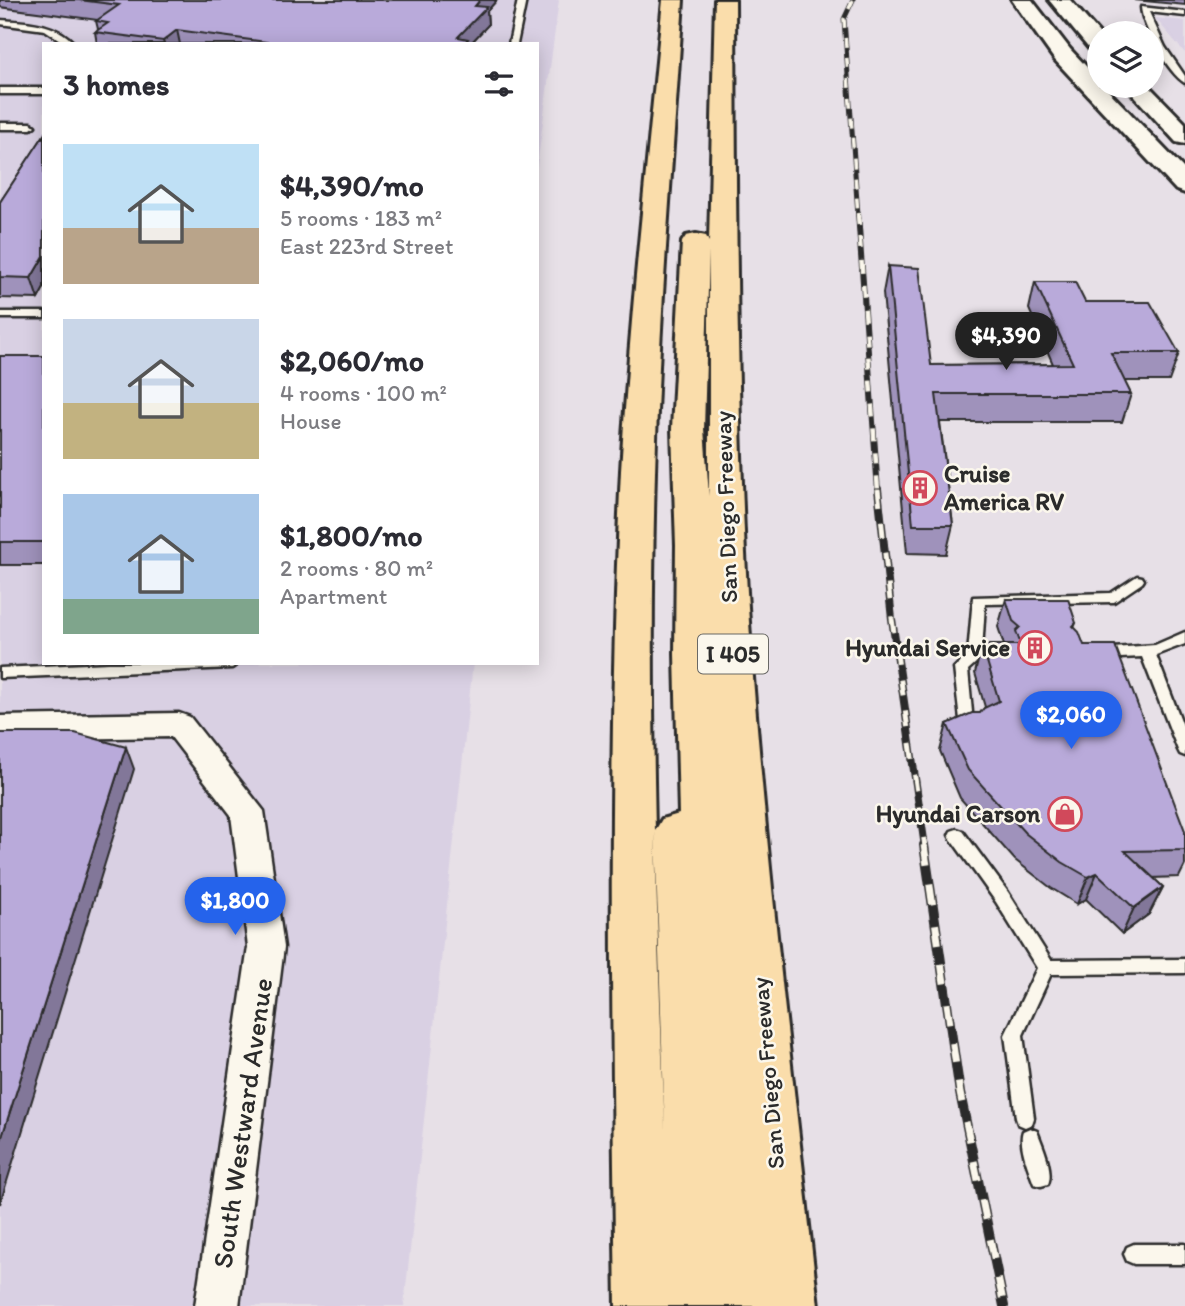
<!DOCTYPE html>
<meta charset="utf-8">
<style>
:root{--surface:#fff;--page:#f2f2f3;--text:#2b2b33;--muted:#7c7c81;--accent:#2563eb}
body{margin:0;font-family:Itim,sans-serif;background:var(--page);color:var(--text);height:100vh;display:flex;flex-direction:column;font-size:26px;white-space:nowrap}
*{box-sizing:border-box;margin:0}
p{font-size:23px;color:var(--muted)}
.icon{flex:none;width:38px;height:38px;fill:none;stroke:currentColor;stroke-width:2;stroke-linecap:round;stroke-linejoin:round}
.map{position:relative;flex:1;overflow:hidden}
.details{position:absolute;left:42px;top:42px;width:497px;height:623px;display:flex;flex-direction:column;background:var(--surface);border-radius:0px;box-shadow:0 4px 18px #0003}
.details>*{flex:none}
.tools{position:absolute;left:1087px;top:21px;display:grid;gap:14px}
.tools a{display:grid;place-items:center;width:77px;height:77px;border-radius:50%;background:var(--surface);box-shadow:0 4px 18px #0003;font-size:35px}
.price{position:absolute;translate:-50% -60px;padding:0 16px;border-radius:24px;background:var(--accent);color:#fff;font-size:23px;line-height:46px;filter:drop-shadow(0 2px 4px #0008)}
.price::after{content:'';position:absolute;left:50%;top:42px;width:21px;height:16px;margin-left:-10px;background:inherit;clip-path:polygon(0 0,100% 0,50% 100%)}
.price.current{background:#222;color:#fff}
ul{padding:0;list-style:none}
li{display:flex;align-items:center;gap:21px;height:175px;padding:0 21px}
li span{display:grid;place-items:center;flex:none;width:196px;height:140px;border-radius:0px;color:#555}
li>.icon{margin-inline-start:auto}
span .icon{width:84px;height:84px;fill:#fffc;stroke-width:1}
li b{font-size:30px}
h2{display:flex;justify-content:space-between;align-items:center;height:84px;padding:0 21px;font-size:30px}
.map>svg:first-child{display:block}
.built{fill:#d9d0e3}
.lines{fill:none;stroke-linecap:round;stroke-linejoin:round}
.service-casing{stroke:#2b2b2b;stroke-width:5}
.minor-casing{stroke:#2b2b2b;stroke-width:5}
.secondary-casing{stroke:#2b2b2b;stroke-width:6}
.motorway-casing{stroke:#2b2b2b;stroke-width:6}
.service{fill:#fbf7ec;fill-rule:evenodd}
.minor{fill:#fbf7ec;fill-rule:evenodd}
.secondary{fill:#fbf7ec;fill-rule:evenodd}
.motorway{fill:#faddab;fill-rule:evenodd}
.rail-far3-casing{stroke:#2b2b2b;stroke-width:5}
.rail-far2-casing{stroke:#2b2b2b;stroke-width:6}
.rail-far1-casing{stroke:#2b2b2b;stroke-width:8}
.rail-casing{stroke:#2b2b2b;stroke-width:10}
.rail-far3{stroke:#fbf7ec;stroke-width:3.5;stroke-dasharray:10;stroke-linecap:butt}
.rail-far2{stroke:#fbf7ec;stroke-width:4.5;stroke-dasharray:12;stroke-linecap:butt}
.rail-far1{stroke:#fbf7ec;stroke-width:5;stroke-dasharray:16;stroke-linecap:butt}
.rail{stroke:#fbf7ec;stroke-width:7;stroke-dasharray:20;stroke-linecap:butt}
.wall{fill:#9f92bb;stroke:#2b2b2b;stroke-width:2}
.shaded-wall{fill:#827799;stroke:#2b2b2b;stroke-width:2}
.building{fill:#b9aada;stroke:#2b2b2b;stroke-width:2}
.labels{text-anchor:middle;stroke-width:5;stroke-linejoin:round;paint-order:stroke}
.shield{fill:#fbf7ec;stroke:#696865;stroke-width:2}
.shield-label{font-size:23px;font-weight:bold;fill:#2b2b2b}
.poi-label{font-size:24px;font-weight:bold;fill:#2b2b2b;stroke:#fbf7ec;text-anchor:end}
.street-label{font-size:24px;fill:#2b2b2b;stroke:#fbf7ec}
.near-street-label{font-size:28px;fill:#2b2b2b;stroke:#fbf7ec}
</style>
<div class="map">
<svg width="1185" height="1306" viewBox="0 0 1185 1306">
<rect width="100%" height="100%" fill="#e7e0e7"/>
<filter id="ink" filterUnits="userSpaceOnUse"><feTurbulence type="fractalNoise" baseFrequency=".0143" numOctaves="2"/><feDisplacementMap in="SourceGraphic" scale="14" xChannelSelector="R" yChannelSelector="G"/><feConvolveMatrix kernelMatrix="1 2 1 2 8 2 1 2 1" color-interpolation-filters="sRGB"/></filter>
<g filter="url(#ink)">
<path class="built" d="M0 0H559L537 167V44H44V663H473L404 1306H0Z
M1155 18 1185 21V53Z"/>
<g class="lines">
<g class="service-casing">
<path id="service" d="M518 0H526L517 44H509Z
M1141 7 1185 12V16L1149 12 1165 47 1185 76V83C1168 73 1142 26 1141 7Z
M0 20C27 22 56 22 75 44H66L45 30 0 24Z
M0 88H44V94H0Z
M0 123H31L35 126 31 129H0Z
M0 312H44V318H0Z
M1137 576 1142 577 1144 580 1142 583 1114 602 985 604 982 651 988 652 990 656 988 660 978 661 968 670 974 733 972 737H962L954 668 968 654 973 597 1111 593Z
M1185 632V644L1156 655 1185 731V756L1180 754 1178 750 1142 657 1099 659 1092 654 1099 649 1155 645Z
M109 663H239L232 668 0 678V668Z
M957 829 963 831 1008 892 1051 960 1185 959V973L1051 974 1023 1035 1034 1118 1032 1124 1025 1127 1018 1124 1016 1118 1005 1035 1037 968 996 902 951 839 949 835 951 831Z
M1030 1128 1037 1131C1042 1144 1054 1170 1048 1184L1041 1186 1034 1184C1029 1170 1018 1144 1023 1131Z
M1134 1244H1185V1264H1134L1127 1261 1124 1254 1127 1247Z"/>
</g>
<g class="minor-casing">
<path id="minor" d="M179 713 190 717 264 811 284 947 239 1306H195L248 947 231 815 171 737 0 740V716Z"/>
</g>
<g class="secondary-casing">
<path id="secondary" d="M1012 0H1032L1070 49 1099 80V86H1104L1185 170V193L1176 190 1054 59Z
M1049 0H1070L1099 33V53L1091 51Z
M1125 86H1149L1185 123V144L1176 142Z"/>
</g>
<g class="motorway-casing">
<path id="motorway" d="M663 0H683C673 157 659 314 655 472 649 692 656 912 665 1132L655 831 662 819 679 814 675 654 676 545 672 429 682 242 686 236 696 234 706 236 709 242 715 0H735C736 197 736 395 747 592 762 831 792 1068 818 1306H616C612 1028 607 749 621 471 630 314 648 157 663 0ZM709 252V496L704 429Z"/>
</g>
<use href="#service" class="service"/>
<use href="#minor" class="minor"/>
<use href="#secondary" class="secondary"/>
<use href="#motorway" class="motorway"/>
<g class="rail-far3-casing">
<path id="rail-far3" d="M853 0 844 19 858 215"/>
</g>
<g class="rail-far2-casing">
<path id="rail-far2" d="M858 213 878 491"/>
</g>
<g class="rail-far1-casing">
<path id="rail-far1" d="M878 489 892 619 925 847"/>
</g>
<g class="rail-casing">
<path id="rail" d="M924 845 960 1093 1004 1306"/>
</g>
<use href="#rail-far3" class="rail-far3"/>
<use href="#rail-far2" class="rail-far2"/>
<use href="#rail-far1" class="rail-far1"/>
<use href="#rail" class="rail"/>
</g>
<path class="wall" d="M0 0H497L487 11 488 25 470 44H97L95 32 98 29 96 21 98 20 0 7Z
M1134 0H1185V5Z
M44 135V288L38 299 0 298V202Z
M888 266 931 365 1053 364 1029 309 1035 282 1085 302 1179 353 1169 381H1124L1131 394 1122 422H940L953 525 946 554 907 553 883 293Z
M0 356H44V565H0Z
M1006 599 1076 623 1074 628 1185 831V865L1179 877 1153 878 1163 887 1149 914 1122 934 1086 899 1077 904 1051 888 1015 860 960 798 940 751 947 724 980 713 985 707 975 673 982 645H1004L998 627Z"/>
<path class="shaded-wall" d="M480 0H497L487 11 488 25 470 44H458V37L475 6Z
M177 30 180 44H164L163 41Z
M44 256V288L38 299 31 278Z
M126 747 134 769 0 1204V1143Z
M1097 873 1086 899 1077 904 1088 877Z
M1163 887 1149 914 1122 934 1134 908Z"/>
<path class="building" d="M79 0H480L475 6 487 7 458 37 468 39 464 44H281L177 30 163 41 95 32 108 23 96 21 119 5Z
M44 135V256L31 278 0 277V202Z
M888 266 919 268 931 365 1073 364 1035 282H1075L1085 302H1150L1179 353H1111L1131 394H936L953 525H913Z
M0 356H44V542H0Z
M1006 599H1068L1076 623 1073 626 1079 632 1084 645H1115L1185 831V850L1125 851 1163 887 1134 908 1097 873 1088 877 1062 862 1025 833 968 770 947 724 972 713H980L984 708 999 701 982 645H1021L1016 631 1020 627 1013 621Z
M0 733H75L126 747 0 1143Z"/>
</g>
<defs>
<g id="building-ring" transform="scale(1.75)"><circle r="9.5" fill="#fbf7ec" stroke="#d1495b" stroke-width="1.5"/><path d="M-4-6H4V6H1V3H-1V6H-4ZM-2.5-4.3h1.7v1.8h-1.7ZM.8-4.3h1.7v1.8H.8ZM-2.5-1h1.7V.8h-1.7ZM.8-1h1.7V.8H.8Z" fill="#d1495b"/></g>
<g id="shop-ring" transform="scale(1.75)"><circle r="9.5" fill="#fbf7ec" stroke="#d1495b" stroke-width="1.5"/><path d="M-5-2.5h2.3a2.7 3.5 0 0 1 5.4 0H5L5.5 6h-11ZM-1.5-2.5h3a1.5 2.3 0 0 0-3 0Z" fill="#d1495b"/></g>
</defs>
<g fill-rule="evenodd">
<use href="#building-ring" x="920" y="488"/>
<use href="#building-ring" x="1035" y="648"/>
<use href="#shop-ring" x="1065" y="814"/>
</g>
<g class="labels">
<rect class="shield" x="698" y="634.5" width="70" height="39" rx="5"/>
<g class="shield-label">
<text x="733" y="662">I 405</text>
</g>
<g class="poi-label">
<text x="944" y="482" text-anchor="start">Cruise<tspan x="944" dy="28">America RV</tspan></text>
<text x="1010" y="656">Hyundai Service</text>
<text x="1040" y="822">Hyundai Carson</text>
</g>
<g class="street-label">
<text transform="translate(726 507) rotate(-92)" y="8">San Diego Freeway</text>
<text transform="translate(768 1073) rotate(-95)" y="8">San Diego Freeway</text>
</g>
<g class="near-street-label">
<text transform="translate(242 1123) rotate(-82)" y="10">South Westward Avenue</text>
</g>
</g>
</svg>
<div class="tools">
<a><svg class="icon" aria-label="layers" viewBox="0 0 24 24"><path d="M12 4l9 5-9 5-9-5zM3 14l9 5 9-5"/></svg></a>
</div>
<b class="price current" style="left:1006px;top:372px">$4,390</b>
<b class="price" style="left:1071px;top:751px">$2,060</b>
<b class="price" style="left:235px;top:937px">$1,800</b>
<section class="details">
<h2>3 homes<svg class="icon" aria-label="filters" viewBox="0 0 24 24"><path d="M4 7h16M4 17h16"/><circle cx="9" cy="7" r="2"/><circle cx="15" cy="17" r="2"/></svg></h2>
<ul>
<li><span style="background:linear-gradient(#bfe0f5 60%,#b9a48a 0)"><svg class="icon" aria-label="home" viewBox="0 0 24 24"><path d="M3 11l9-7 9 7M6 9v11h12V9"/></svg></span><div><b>$4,390/mo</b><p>5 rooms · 183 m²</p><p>East 223rd Street</p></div></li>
<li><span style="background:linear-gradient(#c9d6e8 60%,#c2b280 0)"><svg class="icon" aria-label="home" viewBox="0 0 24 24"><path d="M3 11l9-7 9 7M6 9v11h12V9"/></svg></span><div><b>$2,060/mo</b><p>4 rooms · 100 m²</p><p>House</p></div></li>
<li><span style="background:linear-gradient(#a9c7e8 75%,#7fa58c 0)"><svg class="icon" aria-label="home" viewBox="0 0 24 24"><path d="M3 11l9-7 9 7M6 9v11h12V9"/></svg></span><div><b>$1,800/mo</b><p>2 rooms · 80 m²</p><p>Apartment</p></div></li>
</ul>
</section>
</div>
